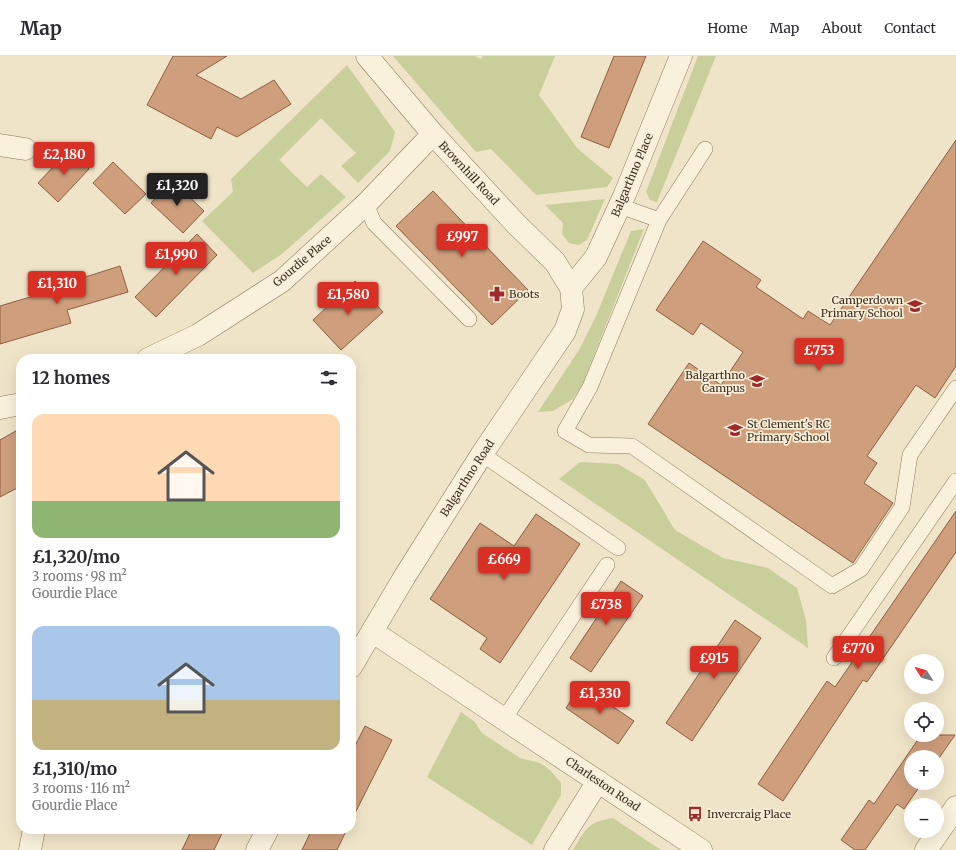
<!DOCTYPE html>
<meta charset="utf-8">
<style>
:root{--surface:#fff;--page:#f2f2f3;--text:#2b2b33;--muted:#7c7c81;--line:#e1e1e2;--accent:#d93025}
body{margin:0;font-family:Merriweather,serif;background:var(--page);color:var(--text);height:100vh;display:flex;flex-direction:column;font-size:15px;white-space:nowrap}
*{box-sizing:border-box;margin:0}
p{font-size:13px;color:var(--muted)}
.icon{flex:none;width:22px;height:22px;fill:none;stroke:currentColor;stroke-width:2;stroke-linecap:round;stroke-linejoin:round}
.map{position:relative;flex:1;overflow:hidden}
.panel{position:absolute;left:16px;top:298px;width:340px;height:480px;display:flex;flex-direction:column;background:var(--surface);border-radius:16px;box-shadow:0 4px 16px #0002}
.panel>*{flex:none}
.needle{width:26px;rotate:307deg}
.buttons{position:absolute;left:904px;top:598px;display:grid;gap:8px}
.buttons a{display:grid;place-items:center;width:40px;height:40px;border-radius:50%;background:var(--surface);box-shadow:0 4px 16px #0002;font-size:20px}
.price{position:absolute;translate:-50% -34px;padding:0 9px;border-radius:4px;background:var(--accent);color:#fff;font-size:13px;line-height:26px;filter:drop-shadow(0 1px 2px #0008)}
.price::after{content:'';position:absolute;left:50%;top:24px;width:12px;height:9px;margin-left:-6px;background:inherit;clip-path:polygon(0 0,100% 0,50% 100%)}
.price.on{background:#222;color:#fff}
ul{padding:0;list-style:none}
li{display:grid;align-content:center;gap:8px;height:212px;padding:0 16px}
li span{display:grid;place-items:center;height:124px;border-radius:12px;color:#555}
li>.icon{margin-inline-start:auto}
span .icon{width:72px;height:72px;fill:#fffc;stroke-width:1}
li b{font-size:17px}
h2{display:flex;justify-content:space-between;align-items:center;height:48px;padding:0 16px;font-size:17px}
header{display:flex;align-items:center;gap:24px;box-sizing:border-box;height:56px;padding:0 20px;background:var(--surface);border-bottom:1px solid var(--line)}
header strong{font-size:19px}
nav{display:flex;gap:22px;margin-inline-start:auto;font-size:14px}
.map>svg:first-child{display:block}
.green{fill:#c9cf9b}
.building{fill:#cf9f7d;stroke:#8d5f41}
.lines{fill:none;stroke-linecap:round;stroke-linejoin:round}
.lane-casing{stroke:#8d765c;stroke-width:16}
.street-casing{stroke:#8d765c;stroke-width:23}
.lane{stroke:#faf1dc;stroke-width:15}
.street{stroke:#faf1dc;stroke-width:22}
.labels{text-anchor:middle;stroke-width:3.5;stroke-linejoin:round;paint-order:stroke}
.street-label{font-size:11px;fill:#3d2e20;stroke:#f7eed8}
.poi-label{font-size:11px;fill:#3d2e20;stroke:#f7eed8;text-anchor:start}
</style>
<header>
<strong>Map</strong>
<nav><a>Home</a><a>Map</a><a>About</a><a>Contact</a></nav>
</header>
<div class="map">
<svg width="956" height="794" viewBox="0 0 956 794">
<rect width="100%" height="100%" fill="#f0e4c8"/>
<path class="green" d="M393 0H475L481 3 483 0H555L539 39 577 92 613 122 607 131 536 139 491 93 476 96Z
M698 0H716L657 146 650 144 646 136Z
M347 9 395 76 390 95 358 127 341 110 356 97 321 62 279 104 307 131 321 118 346 141 282 198 253 217 202 165 233 136 231 123Z
M605 143 587 184 579 189 569 187 562 178 563 167 545 149Z
M644 173 583 327 573 343 553 355 538 356 579 294 596 260 631 175Z
M580 406 618 408 645 424 675 474 723 502 768 512 797 532 806 564 808 592 559 423Z
M461 656 475 666 482 677 520 702 540 707 550 714 561 727V739L532 789 427 721Z
M613 762 661 794H573C586 773 587 766 613 762Z"/>
<path class="building" d="M173 0H227L196 19 241 43 274 24 291 48 237 81 217 71 211 83 147 49Z
M614 0H646L609 92 581 81Z
M956 84V310L935 342 916 329 867 400 877 407 864 427 893 447 853 507 648 368 689 307 721 329 743 296 701 267 693 279 656 254 703 185 761 224 756 231 803 263 808 255 830 269Z
M69 94 89 113 58 146 38 127Z
M113 106 146 138 125 158 93 127Z
M172 124 204 155 183 177 151 147Z
M433 135 528 234 492 269 396 170Z
M197 178 217 199 156 261 135 241Z
M120 210 128 236 67 254 71 267 0 288V250L80 226 79 223Z
M355 225 383 256 341 294 313 264Z
M21 372V430L0 441V384Z
M956 455V496L867 626 863 624 783 745 758 728 827 625 835 631Z
M536 458 580 488 500 607 480 593 487 582 430 543 480 467 514 490Z
M621 525 643 540 591 616 570 602Z
M735 564 761 582 692 685 666 667Z
M581 629 634 665 618 688 566 652Z
M365 670 392 684 351 765V698Z
M921 679H955L937 705V701H911V727H922L904 753 897 748 865 794H855L841 784 869 744 874 748Z
M192 773H224L214 794H182Z
M312 773H347L337 794H302Z"/>
<g class="lines">
<g class="lane-casing">
<path id="lane" d="M705 93 659 164 590 331 565 375 589 389 632 390 832 530 861 513 902 451 910 399 956 332
M366 148 374 167 469 263
M620 150 659 164
M482 398 618 492
M834 602 956 425
M504 663 607 509"/>
</g>
<g class="street-casing">
<path id="street" d="M0 89 25 93
M571 232 596 201 625 138 681 0
M148 303 198 279 282 225 366 148 433 78
M0 352 21 348
M373 576 701 794
M351 611 405 520 482 398 565 275 573 253 571 232 555 206 516 168 433 78 367 0
M30 794 34 773
M257 794 268 773
M555 794 598 725
M926 794 956 751"/>
</g>
<use href="#lane" class="lane"/>
<use href="#street" class="street"/>
</g>
<defs>
<g id="pharmacy-bare" transform="scale(1.2)"><path d="M-2-6h4v4h4v4h-4v4h-4v-4h-4v-4h4Z" fill="#9e2a2b" stroke="#f7eed8" stroke-width="2.5" paint-order="stroke"/></g>
<g id="school-bare" transform="scale(1.2)"><path d="M0-5L7-2L0 1L-7-2ZM-4 1L0 2.5L4 1V4Q0 6-4 4Z" fill="#9e2a2b" stroke="#f7eed8" stroke-width="2.5" paint-order="stroke"/></g>
<g id="bus-bare" transform="scale(1.2)"><path d="M-5-6H5V4H4V6H2V4H-2V6H-4V4H-5ZM-3.5-4V0h7V-4ZM-3.5 1.2v1.5H-2V1.2ZM2 1.2v1.5H3.5V1.2Z" fill="#9e2a2b" stroke="#f7eed8" stroke-width="2.5" paint-order="stroke"/></g>
</defs>
<g fill-rule="evenodd">
<use href="#pharmacy-bare" x="497" y="238"/>
<use href="#school-bare" x="915" y="250"/>
<use href="#school-bare" x="757" y="325"/>
<use href="#school-bare" x="735" y="374"/>
<use href="#bus-bare" x="695" y="758"/>
</g>
<g class="labels">
<g class="street-label">
<text transform="translate(469 117) rotate(47)" y="4">Brownhill Road</text>
<text transform="translate(632 119) rotate(-67)" y="4">Balgarthno Place</text>
<text transform="translate(302 205) rotate(-40)" y="4">Gourdie Place</text>
<text transform="translate(467 422) rotate(-57)" y="4">Balgarthno Road</text>
<text transform="translate(603 728) rotate(34)" y="4">Charleston Road</text>
</g>
<g class="poi-label">
<text x="509" y="242">Boots</text>
<text x="903" y="248" text-anchor="end">Camperdown<tspan x="903" dy="13">Primary School</tspan></text>
<text x="745" y="323" text-anchor="end">Balgarthno<tspan x="745" dy="13">Campus</tspan></text>
<text x="747" y="372">St Clement's RC<tspan x="747" dy="13">Primary School</tspan></text>
<text x="707" y="762">Invercraig Place</text>
</g>
</g>
</svg>
<div class="buttons">
<a><svg class="needle" viewBox="-14 -14 28 28"><path d="M0-13l5 13h-10z" fill="#e53935"/><path d="M0 13l5-13h-10z" fill="#7c7c81"/></svg></a>
<a><svg class="icon" aria-label="locate" viewBox="0 0 24 24"><circle cx="12" cy="12" r="6"/><path d="M12 2v4M12 18v4M2 12h4M18 12h4"/></svg></a>
<a>+</a>
<a>−</a>
</div>
<b class="price" style="left:64px;top:120px">£2,180</b>
<b class="price on" style="left:177px;top:151px">£1,320</b>
<b class="price" style="left:462px;top:202px">£997</b>
<b class="price" style="left:176px;top:220px">£1,990</b>
<b class="price" style="left:57px;top:249px">£1,310</b>
<b class="price" style="left:348px;top:260px">£1,580</b>
<b class="price" style="left:819px;top:316px">£753</b>
<b class="price" style="left:504px;top:525px">£669</b>
<b class="price" style="left:606px;top:570px">£738</b>
<b class="price" style="left:858px;top:614px">£770</b>
<b class="price" style="left:714px;top:624px">£915</b>
<b class="price" style="left:600px;top:659px">£1,330</b>
<section class="panel">
<h2>12 homes<svg class="icon" aria-label="filters" viewBox="0 0 24 24"><path d="M4 7h16M4 17h16"/><circle cx="9" cy="7" r="2"/><circle cx="15" cy="17" r="2"/></svg></h2>
<ul>
<li><span style="background:linear-gradient(#ffd9b3 70%,#8fb573 0)"><svg class="icon" aria-label="home" viewBox="0 0 24 24"><path d="M3 11l9-7 9 7M6 9v11h12V9"/></svg></span><div><b>£1,320/mo</b><p>3 rooms · 98 m²</p><p>Gourdie Place</p></div></li>
<li><span style="background:linear-gradient(#a9c7e8 60%,#c2b280 0)"><svg class="icon" aria-label="home" viewBox="0 0 24 24"><path d="M3 11l9-7 9 7M6 9v11h12V9"/></svg></span><div><b>£1,310/mo</b><p>3 rooms · 116 m²</p><p>Gourdie Place</p></div></li>
</ul>
</section>
</div>
